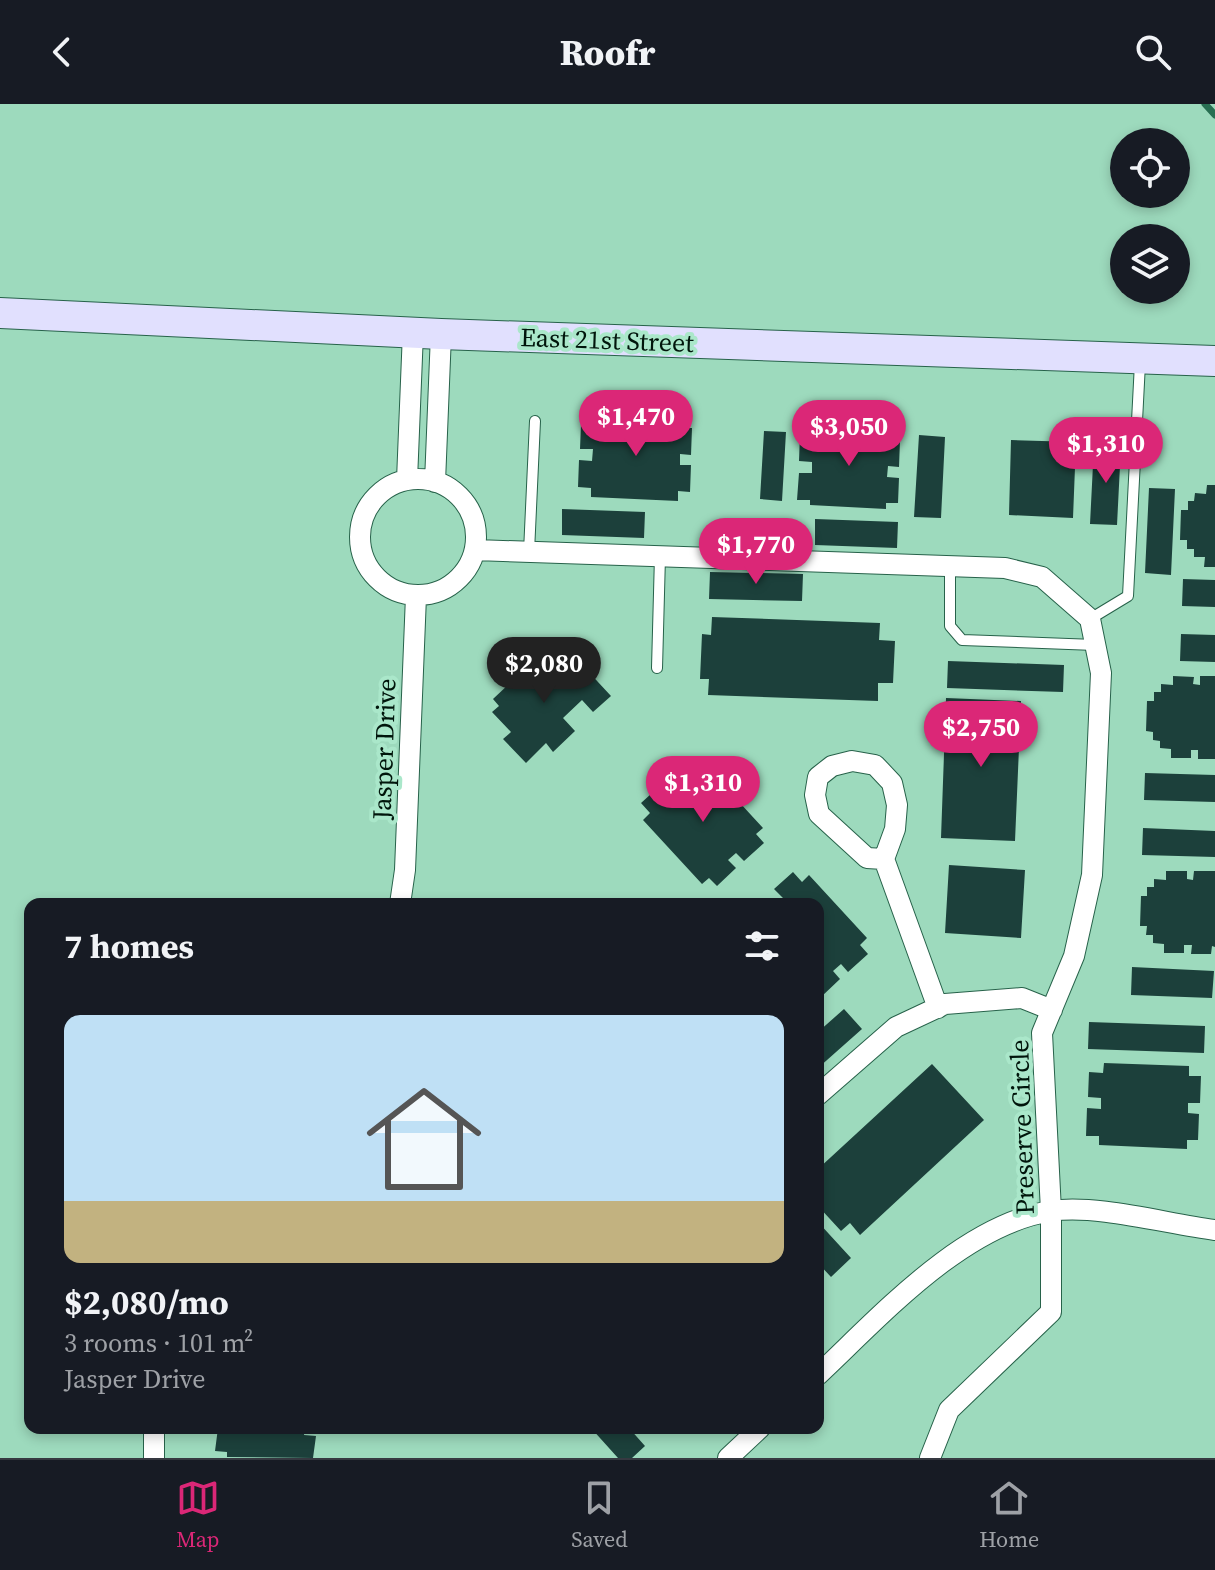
<!DOCTYPE html>
<meta charset="utf-8">
<style>
:root{--surface:#171b24;--page:#20242c;--text:#f1f3f6;--muted:#9ea1a6;--line:#363941;--accent:#db2777}
body{margin:0;font-family:"Source Serif 4",serif;background:var(--page);color:var(--text);height:100vh;display:flex;flex-direction:column;font-size:30px;white-space:nowrap}
*{box-sizing:border-box;margin:0}
p{font-size:26px;color:var(--muted)}
.icon{flex:none;width:44px;height:44px;fill:none;stroke:currentColor;stroke-width:2;stroke-linecap:round;stroke-linejoin:round}
.map{position:relative;flex:1;overflow:hidden}
.details{position:absolute;left:24px;top:794px;width:800px;height:536px;display:flex;flex-direction:column;background:var(--surface);border-radius:16px;box-shadow:0 4px 12px #0003}
.details>*{flex:none}
.buttons{position:absolute;left:1110px;top:24px;display:grid;gap:16px}
.buttons a{display:grid;place-items:center;width:80px;height:80px;border-radius:50%;background:var(--surface);box-shadow:0 4px 12px #0003;font-size:40px}
.price{position:absolute;translate:-50% -68px;padding:0 18px;border-radius:28px;background:var(--accent);color:#fff;font-size:26px;line-height:52px;filter:drop-shadow(0 2px 4px #0008)}
.price::after{content:'';position:absolute;left:50%;top:48px;width:24px;height:18px;margin-left:-12px;background:inherit;clip-path:polygon(0 0,100% 0,50% 100%)}
.price.active{background:#222;color:#fff}
ul{padding:0;list-style:none}
li{display:grid;align-content:center;gap:16px;height:424px;padding:0 40px}
li span{display:grid;place-items:center;height:248px;border-radius:16px;color:#555}
li>.icon{margin-inline-start:auto}
span .icon{width:144px;height:144px;fill:#fffc;stroke-width:1}
li b{font-size:34px}
h2{display:flex;justify-content:space-between;align-items:center;height:96px;padding:0 40px;font-size:34px}
header{display:flex;justify-content:space-between;align-items:center;height:104px;padding:0 40px;background:var(--surface);font-size:36px;font-weight:800}
.menu{display:flex;justify-content:space-around;align-items:center;height:112px;border-top:2px solid var(--line);background:var(--surface);font-size:22px;color:var(--muted)}
.menu a{display:grid;justify-items:center;gap:4px}
.menu .active{color:var(--accent)}
.map>svg:first-child{display:block}
.lines{fill:none;stroke-linecap:round;stroke-linejoin:round}
.stream{stroke:#286f52;stroke-width:7}
.building{fill:#1c403b}
.lane-casing{stroke:#27624a;stroke-width:12}
.street-casing{stroke:#27624a;stroke-width:22}
.secondary-casing{stroke:#27624a;stroke-width:32}
.lane{stroke:#fff;stroke-width:10}
.street{stroke:#fff;stroke-width:20}
.secondary{stroke:#e1e0fe;stroke-width:30}
.labels{text-anchor:middle;stroke-width:8;stroke-linejoin:round;paint-order:stroke}
.street-label{font-size:26px;fill:#00150b;stroke:#aae7ca}
</style>
<header><svg class="icon" aria-label="back" viewBox="0 0 24 24"><path d="M15 5l-7 7 7 7"/></svg>Roofr<svg class="icon" aria-label="search" viewBox="0 0 24 24"><circle cx="10" cy="10" r="6"/><path d="M15 15l6 6"/></svg></header>
<div class="map">
<svg width="1215" height="1354" viewBox="0 0 1215 1354">
<rect width="100%" height="100%" fill="#9ddabd"/>
<g class="lines">
<path class="stream" d="M1205 0 1215 11"/>
</g>
<path class="building" d="M595 310 681 314 680 324H692L691 351 680 350V361H691L690 388 678 387V397L591 393V384L578 383 579 356 592 357 593 345H580L581 320H595Z
M813 323 888 326V336H900L899 363 888 362 887 373 899 374 898 399H886V405L810 401V396H797L799 369H812V358L799 357 800 330H813Z
M764 327 786 328 782 397 760 395Z
M919 331 945 333 941 414 914 413Z
M1011 336 1076 338 1073 414 1009 411Z
M1094 341 1121 342 1117 421 1090 420Z
M1207 381H1215V463H1204L1205 453H1194V445H1187V436H1180L1181 406H1188V397H1194L1195 389 1206 390Z
M1149 384 1175 385 1171 471 1145 469Z
M562 405 645 408 644 434 562 431Z
M815 415 898 418 897 444 815 441Z
M710 468 803 470 802 497 709 495Z
M1183 475 1215 476V503L1182 502Z
M712 513 880 519 879 536 895 537 893 579H878V597L708 591 709 575H700L702 530 711 531Z
M1181 530 1215 531V558L1180 557Z
M546 545 575 574 585 564 611 592 593 608 582 596 563 614 575 627 553 648 546 639 526 659 503 635 511 628 492 608 499 602 493 595Z
M948 557 1064 561 1063 588 947 584Z
M1173 572 1194 573 1193 580 1200 581V572H1215V655H1198V646H1191V654H1171V645L1160 644V637L1153 636V628L1146 627 1147 597H1154V588H1161V580L1173 581Z
M946 594 1021 597 1015 737 941 734Z
M689 657 698 667 705 661 763 724 756 730 764 739 744 757 736 749 728 756 736 764 717 782 709 774 702 780 643 716 650 709 641 699 661 681 670 691 678 684 670 674Z
M1145 669 1215 671V698L1144 696Z
M1143 724 1215 727V753L1142 751Z
M949 761 1025 766 1021 834 945 829Z
M1166 767H1187V775L1193 776 1194 767H1215V843L1212 842 1211 850H1191L1192 841H1184V849H1164V840L1153 839V831H1146L1147 822H1140L1141 792H1147V783H1154V775L1166 776Z
M793 768 802 778 809 771 867 834 860 841 868 850 848 868 841 860 833 867 840 875 821 893 818 889V800H776L783 794 774 785Z
M1132 863 1214 867 1212 894 1131 891Z
M844 905 862 925 818 964V928Z
M1089 918 1205 922 1204 949 1088 945Z
M1104 959 1189 962V972H1201L1200 999H1188V1009L1199 1010 1198 1036H1187V1045L1099 1041V1032H1086L1087 1004 1101 1005V994L1088 993 1089 968 1103 969Z
M932 960 984 1016 860 1131 850 1119 841 1127 818 1102V1065Z
M818 1118 851 1154 831 1173 818 1159Z
M218 1324H305L304 1331 316 1332 313 1354 227 1353V1348L215 1347Z
M591 1324H629L645 1342 632 1354H618Z"/>
<g class="lines">
<g class="lane-casing">
<path id="lane" d="M529 448 535 317
M950 462V522L962 536 1095 541
M1090 515 1128 492 1140 259
M657 564 660 452"/>
</g>
<g class="street-casing">
<path id="street" d="M360 433a58 58 0 1 1 116 0a58 58 0 1 1-116 0Z
M407 376 413 228
M435 378 441 230
M475 446 1005 464 1042 473 1090 515 1101 569 1092 771 1074 852 1042 929 1051 1107V1208L949 1306 930 1354
M884 755 867 754 819 710 815 691 818 673 832 662 852 657 875 661 892 679 897 701 895 725 884 755 938 904
M400 800 405 766 416 492
M818 991 896 923 945 900 1022 894 1052 906
M818 1271C881 1212 962 1121 1051 1107 1097 1100 1167 1120 1215 1126
M154 1354V1324
M728 1354 760 1324"/>
</g>
<g class="secondary-casing">
<path id="secondary" d="M0 209 441 230 1215 257"/>
</g>
<use href="#lane" class="lane"/>
<use href="#street" class="street"/>
<use href="#secondary" class="secondary"/>
</g>
<g class="labels">
<g class="street-label">
<text transform="translate(607 236) rotate(2)" y="9">East 21st Street</text>
<text transform="translate(384 645) rotate(-88)" y="9">Jasper Drive</text>
<text transform="translate(1022 1023) rotate(-92)" y="9">Preserve Circle</text>
</g>
</g>
</svg>
<div class="buttons">
<a><svg class="icon" aria-label="locate" viewBox="0 0 24 24"><circle cx="12" cy="12" r="6"/><path d="M12 2v4M12 18v4M2 12h4M18 12h4"/></svg></a>
<a><svg class="icon" aria-label="layers" viewBox="0 0 24 24"><path d="M12 4l9 5-9 5-9-5zM3 14l9 5 9-5"/></svg></a>
</div>
<b class="price" style="left:636px;top:354px">$1,470</b>
<b class="price" style="left:849px;top:364px">$3,050</b>
<b class="price" style="left:1106px;top:381px">$1,310</b>
<b class="price" style="left:756px;top:482px">$1,770</b>
<b class="price active" style="left:544px;top:601px">$2,080</b>
<b class="price" style="left:981px;top:665px">$2,750</b>
<b class="price" style="left:703px;top:720px">$1,310</b>
<section class="details">
<h2>7 homes<svg class="icon" aria-label="filters" viewBox="0 0 24 24"><path d="M4 7h16M4 17h16"/><circle cx="9" cy="7" r="2"/><circle cx="15" cy="17" r="2"/></svg></h2>
<ul>
<li><span style="background:linear-gradient(#bfe0f5 75%,#c2b280 0)"><svg class="icon" aria-label="home" viewBox="0 0 24 24"><path d="M3 11l9-7 9 7M6 9v11h12V9"/></svg></span><div><b>$2,080/mo</b><p>3 rooms · 101 m²</p><p>Jasper Drive</p></div></li>
</ul>
</section>
</div>
<nav class="menu">
<a class="active"><svg class="icon" aria-label="map" viewBox="0 0 24 24"><path d="M3 6l6-2 6 2 6-2v14l-6 2-6-2-6 2zM9 4v14M15 6v14"/></svg>Map</a>
<a><svg class="icon" aria-label="saved" viewBox="0 0 24 24"><path d="M7 4h10v16l-5-4-5 4z"/></svg>Saved</a>
<a><svg class="icon" aria-label="home" viewBox="0 0 24 24"><path d="M3 11l9-7 9 7M6 9v11h12V9"/></svg>Home</a>
</nav>
